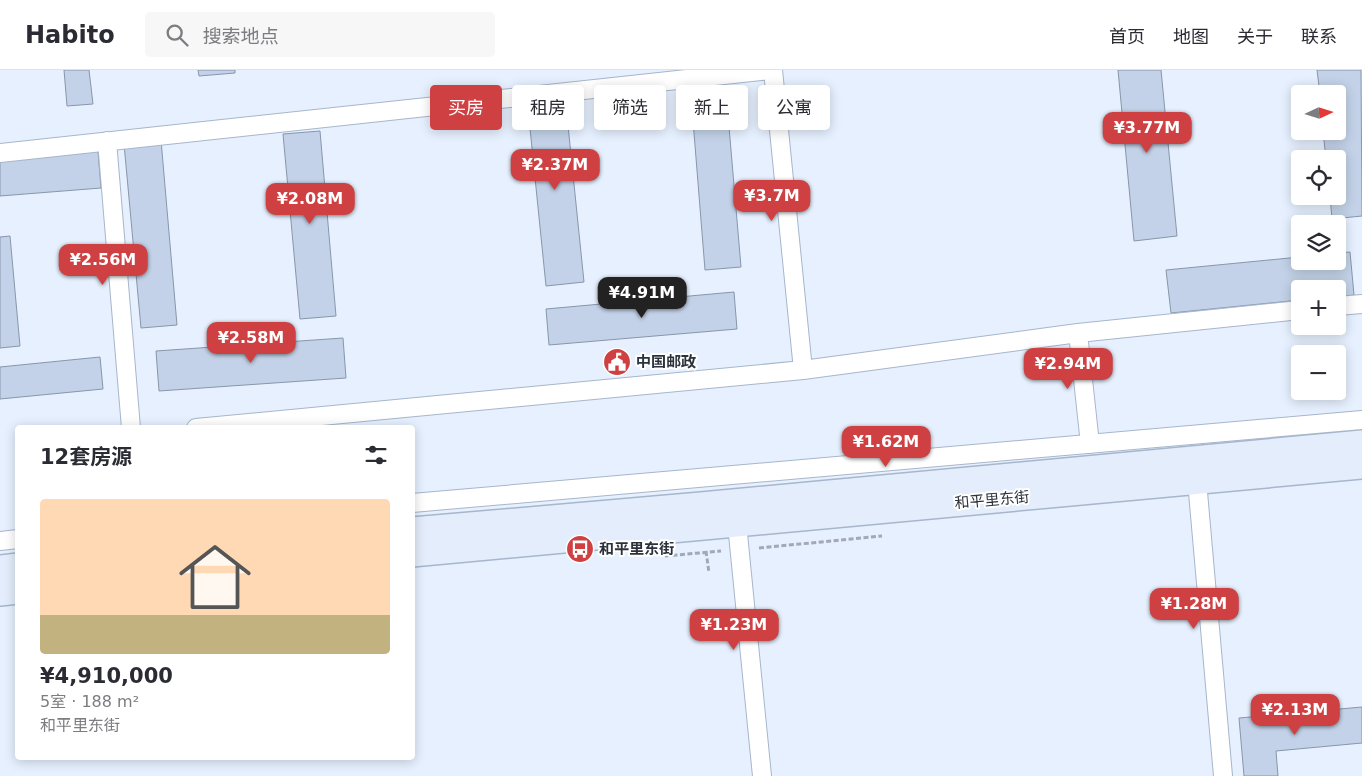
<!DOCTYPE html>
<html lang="zh">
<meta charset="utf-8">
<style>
:root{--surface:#fff;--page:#f7f7f7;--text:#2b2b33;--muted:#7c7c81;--line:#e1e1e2;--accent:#cf4042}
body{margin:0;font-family:"DejaVu Sans","Noto Sans SC",sans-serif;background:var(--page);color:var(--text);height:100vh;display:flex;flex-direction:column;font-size:19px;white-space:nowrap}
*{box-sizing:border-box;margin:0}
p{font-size:16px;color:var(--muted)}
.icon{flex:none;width:28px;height:28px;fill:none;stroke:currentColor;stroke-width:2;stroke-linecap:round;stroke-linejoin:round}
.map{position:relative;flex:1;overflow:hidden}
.side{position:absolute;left:15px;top:355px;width:400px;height:335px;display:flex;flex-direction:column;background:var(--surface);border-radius:5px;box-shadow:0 2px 12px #0003}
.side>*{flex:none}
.top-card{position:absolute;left:430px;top:15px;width:475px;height:45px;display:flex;gap:10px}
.needle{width:32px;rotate:86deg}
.tools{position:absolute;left:1291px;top:15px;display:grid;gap:10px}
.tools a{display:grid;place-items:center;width:55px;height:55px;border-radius:5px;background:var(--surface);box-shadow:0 2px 12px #0003;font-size:25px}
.price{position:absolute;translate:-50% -42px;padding:0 11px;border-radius:10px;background:var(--accent);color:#fff;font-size:16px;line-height:32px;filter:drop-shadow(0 1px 2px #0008)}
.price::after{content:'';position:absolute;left:50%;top:30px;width:15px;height:11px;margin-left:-8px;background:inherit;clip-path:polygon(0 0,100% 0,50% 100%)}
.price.active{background:#222;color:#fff}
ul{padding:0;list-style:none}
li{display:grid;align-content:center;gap:10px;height:265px;padding:0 25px}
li+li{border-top:1px solid var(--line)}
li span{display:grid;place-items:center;height:155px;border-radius:5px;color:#555}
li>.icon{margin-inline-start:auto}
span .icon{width:90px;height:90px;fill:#fffc;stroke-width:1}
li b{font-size:21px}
h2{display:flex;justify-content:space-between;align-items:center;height:60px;padding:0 25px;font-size:21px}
.pill{padding:0 18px;border-radius:5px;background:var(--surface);box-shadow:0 2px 12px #0003;font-size:18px;line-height:45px}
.pill.active{background:var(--accent);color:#fff}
header{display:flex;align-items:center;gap:30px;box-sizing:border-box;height:70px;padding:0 25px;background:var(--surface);border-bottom:1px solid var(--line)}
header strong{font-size:24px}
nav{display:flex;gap:28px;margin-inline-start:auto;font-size:18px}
.search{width:350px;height:45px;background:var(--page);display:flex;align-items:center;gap:12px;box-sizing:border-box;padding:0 18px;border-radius:5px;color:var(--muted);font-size:19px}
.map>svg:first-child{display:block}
.building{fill:#c3d2e8;stroke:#8896ab}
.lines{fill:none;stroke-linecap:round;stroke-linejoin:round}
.street-casing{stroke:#a7b6cc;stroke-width:20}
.secondary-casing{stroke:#a7b6cc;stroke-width:28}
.path{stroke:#a0a9b5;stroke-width:3;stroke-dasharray:5 2.5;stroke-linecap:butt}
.street{stroke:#fff;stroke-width:18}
.secondary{stroke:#e4edfb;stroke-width:25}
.labels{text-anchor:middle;stroke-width:4;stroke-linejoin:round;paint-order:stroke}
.poi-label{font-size:15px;font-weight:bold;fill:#2c323b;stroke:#fff;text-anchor:start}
.street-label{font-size:15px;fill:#2c323b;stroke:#fff}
</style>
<header>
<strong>Habito</strong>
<div class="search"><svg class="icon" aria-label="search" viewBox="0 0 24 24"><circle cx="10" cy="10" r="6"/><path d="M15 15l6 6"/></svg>搜索地点</div>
<nav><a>首页</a><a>地图</a><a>关于</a><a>联系</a></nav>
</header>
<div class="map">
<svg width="1362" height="706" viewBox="0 0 1362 706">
<rect width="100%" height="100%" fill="#e6f0fe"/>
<path class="building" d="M64 0H89L93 34 67 36Z
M198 0H235V3L199 6Z
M1118 0H1161L1177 166 1134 171Z
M1317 0H1361L1362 146 1332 149 1330 126H1338V89H1326L1323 61H1338V24H1320Z
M725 10 741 197 705 200 690 13Z
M565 26 584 212 546 216 527 29Z
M320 61 336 246 300 249 283 64Z
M161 70 177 255 141 258 124 74Z
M98 81 101 118 0 126V88Z
M10 166 20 276 0 278V167Z
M1350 182 1354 225 1338 227V219H1300V230L1171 243 1166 200 1300 187V191H1338V183Z
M734 222 737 259 549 275 546 239Z
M343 268 346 308 159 321 156 281Z
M100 287 103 319 0 329V297Z
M1362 637V673L1276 681 1278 706H1244L1239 648Z"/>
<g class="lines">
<g class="street-casing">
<path id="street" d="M773 0 803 300
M107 71 131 358
M0 83 770 0
M1338 236 1362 234
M1078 263 1090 374
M196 358 803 300 1078 263 1300 240
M1197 411 1223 706
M412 433 1362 350
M737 454 762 706
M0 471 18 469"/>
</g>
<g class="secondary-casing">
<path id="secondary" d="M412 460 701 435 1362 373
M412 484 1362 396
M0 498 18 496
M0 523 18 521"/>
</g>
<path class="path" d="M759 478 882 466
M706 481 709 503
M665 486 721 481"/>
<use href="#street" class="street"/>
<use href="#secondary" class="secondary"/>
</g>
<defs>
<g id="civic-disc" transform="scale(1.4375)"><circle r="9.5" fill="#cf4042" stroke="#fff"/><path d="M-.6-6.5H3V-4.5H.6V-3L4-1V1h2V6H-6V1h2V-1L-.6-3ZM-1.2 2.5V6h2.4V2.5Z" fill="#fff"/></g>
<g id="bus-disc" transform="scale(1.4375)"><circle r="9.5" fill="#cf4042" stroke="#fff"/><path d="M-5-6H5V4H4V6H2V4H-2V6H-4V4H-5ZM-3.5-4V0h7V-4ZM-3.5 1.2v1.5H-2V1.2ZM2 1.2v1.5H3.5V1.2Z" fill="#fff"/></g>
</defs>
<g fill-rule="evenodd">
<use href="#civic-disc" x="617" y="292"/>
<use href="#bus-disc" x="580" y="479"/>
</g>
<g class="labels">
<g class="poi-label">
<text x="636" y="297">中国邮政</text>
<text x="599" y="484">和平里东街</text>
</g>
<g class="street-label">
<text transform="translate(992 430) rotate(-5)" y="5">和平里东街</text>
</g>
</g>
</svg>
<div class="tools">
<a><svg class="needle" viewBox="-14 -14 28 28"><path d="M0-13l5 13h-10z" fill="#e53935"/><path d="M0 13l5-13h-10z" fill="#7c7c81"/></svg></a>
<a><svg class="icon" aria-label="locate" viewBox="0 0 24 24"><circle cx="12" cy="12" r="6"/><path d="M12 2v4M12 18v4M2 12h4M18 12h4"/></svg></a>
<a><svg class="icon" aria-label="layers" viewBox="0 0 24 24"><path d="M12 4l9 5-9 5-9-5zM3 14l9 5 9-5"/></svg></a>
<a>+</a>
<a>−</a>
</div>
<b class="price" style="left:1147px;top:84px">¥3.77M</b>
<b class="price" style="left:555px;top:121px">¥2.37M</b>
<b class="price" style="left:772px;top:152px">¥3.7M</b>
<b class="price" style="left:310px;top:155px">¥2.08M</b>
<b class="price" style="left:103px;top:216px">¥2.56M</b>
<b class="price active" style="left:642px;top:249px">¥4.91M</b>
<b class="price" style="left:251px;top:294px">¥2.58M</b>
<b class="price" style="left:1068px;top:320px">¥2.94M</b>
<b class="price" style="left:886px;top:398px">¥1.62M</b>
<b class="price" style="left:1194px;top:560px">¥1.28M</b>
<b class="price" style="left:734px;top:581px">¥1.23M</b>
<b class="price" style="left:1295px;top:666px">¥2.13M</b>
<div class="top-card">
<a class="pill active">买房</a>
<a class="pill">租房</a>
<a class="pill">筛选</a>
<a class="pill">新上</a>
<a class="pill">公寓</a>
</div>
<section class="side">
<h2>12套房源<svg class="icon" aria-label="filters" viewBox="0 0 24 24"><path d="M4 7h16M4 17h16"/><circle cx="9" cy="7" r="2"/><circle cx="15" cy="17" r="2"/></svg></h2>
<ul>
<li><span style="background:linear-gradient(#ffd9b3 75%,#c2b280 0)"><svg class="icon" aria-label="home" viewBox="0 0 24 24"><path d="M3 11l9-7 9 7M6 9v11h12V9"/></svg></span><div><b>¥4,910,000</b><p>5室 · 188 m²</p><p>和平里东街</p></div></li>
</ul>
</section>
</div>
